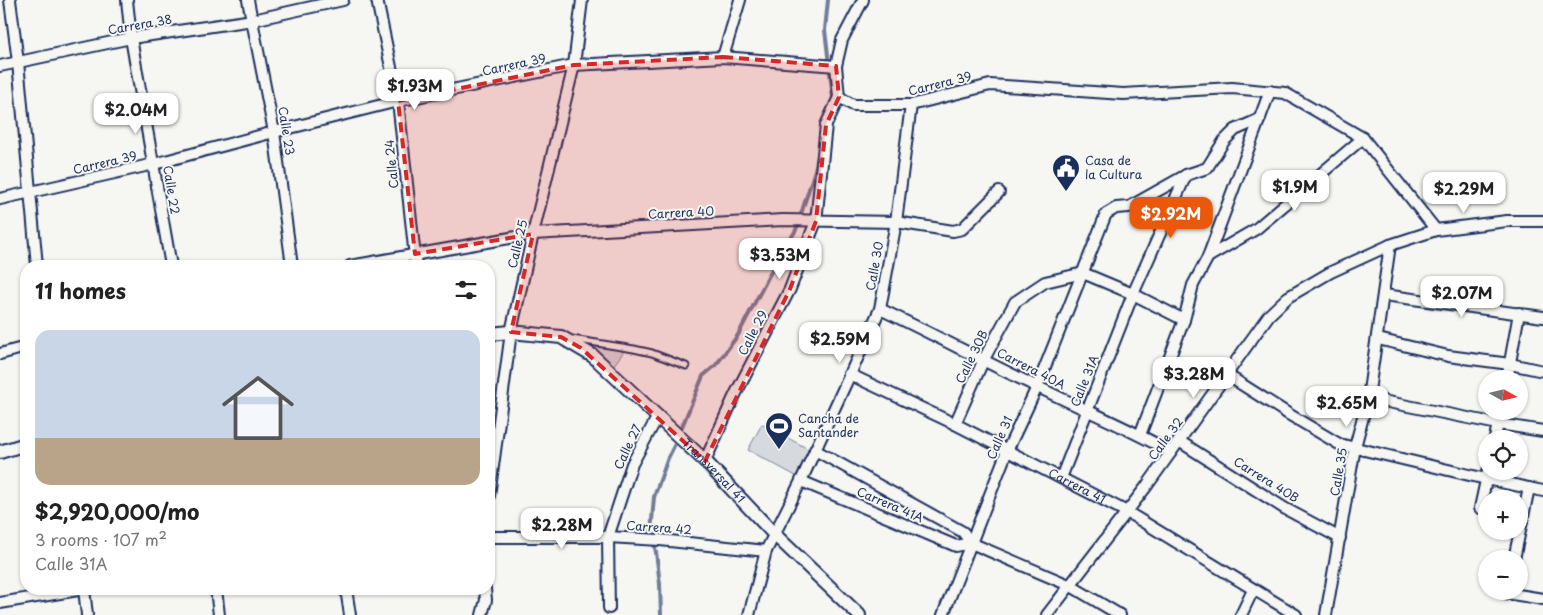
<!DOCTYPE html>
<meta charset="utf-8">
<style>
:root{--surface:#fff;--page:#f2f2f2;--text:#222;--muted:#767676;--line:#e0e0e0;--accent:#ea580c}
body{margin:0;font-family:"Playpen Sans",sans-serif;background:var(--page);color:var(--text);height:100vh;display:flex;flex-direction:column;font-size:19px;white-space:nowrap}
*{box-sizing:border-box;margin:0}
p{font-size:16px;color:var(--muted)}
.icon{flex:none;width:28px;height:28px;fill:none;stroke:currentColor;stroke-width:2;stroke-linecap:round;stroke-linejoin:round}
.map{position:relative;flex:1;overflow:hidden}
.sheet{position:absolute;left:20px;top:260px;width:475px;height:335px;display:flex;flex-direction:column;background:var(--surface);border-radius:20px;box-shadow:0 1px 4px #0004}
.sheet>*{flex:none}
.needle{width:32px;rotate:98deg}
.controls{position:absolute;left:1478px;top:370px;display:grid;gap:10px}
.controls a{display:grid;place-items:center;width:50px;height:50px;border-radius:50%;background:var(--surface);box-shadow:0 1px 4px #0004;font-size:25px}
.price{position:absolute;translate:-50% -42px;padding:0 11px;border-radius:10px;background:#fff;color:#222;font-size:16px;line-height:32px;filter:drop-shadow(0 1px 2px #0008)}
.price::after{content:'';position:absolute;left:50%;top:30px;width:15px;height:11px;margin-left:-8px;background:inherit;clip-path:polygon(0 0,100% 0,50% 100%)}
.price.current{background:var(--accent);color:#fff}
ul{padding:0;list-style:none}
li{display:grid;align-content:center;gap:10px;height:265px;padding:0 15px}
li+li{border-top:1px solid var(--line)}
li span{display:grid;place-items:center;height:155px;border-radius:15px;color:#555}
li>.icon{margin-inline-start:auto}
span .icon{width:90px;height:90px;fill:#fffc;stroke-width:1}
li b{font-size:21px}
h2{display:flex;justify-content:space-between;align-items:center;height:60px;padding:0 15px;font-size:21px}
.map>svg:first-child{display:block}
.green{fill:#d6d9dd;stroke:#78849e}
.lines{fill:none;stroke-linecap:round;stroke-linejoin:round}
.stream{stroke:#717e99;stroke-width:4}
.service-casing{stroke:#1b2f5e;stroke-width:9}
.minor-casing{stroke:#1b2f5e;stroke-width:14}
.tertiary-casing{stroke:#1b2f5e;stroke-width:16}
.service{stroke:#f6f6f2;stroke-width:5}
.minor{stroke:#f6f6f2;stroke-width:10}
.tertiary{stroke:#f6f6f2;stroke-width:12}
.marked{fill:#d62828;fill-opacity:0.2;stroke:#d62828;stroke-width:4;stroke-dasharray:10 6;stroke-linejoin:round}
.labels{text-anchor:middle;stroke-width:4;stroke-linejoin:round;paint-order:stroke}
.street-label{font-size:12px;fill:#1b2f5e;stroke:#f6f6f2}
.poi-label{font-size:12px;fill:#1b2f5e;stroke:#f6f6f2;text-anchor:start}
</style>
<div class="map">
<svg width="1543" height="615" viewBox="0 0 1543 615">
<rect width="100%" height="100%" fill="#f6f6f2"/>
<filter id="ink" filterUnits="userSpaceOnUse"><feTurbulence type="fractalNoise" baseFrequency=".02" numOctaves="2"/><feDisplacementMap in="SourceGraphic" scale="10" xChannelSelector="R" yChannelSelector="G"/><feConvolveMatrix kernelMatrix="1 2 1 2 8 2 1 2 1" color-interpolation-filters="sRGB"/></filter>
<g filter="url(#ink)">
<path class="green" d="M590 346 624 351 614 365Z
M762 424 810 450 796 476 748 450Z"/>
<g class="lines">
<path class="stream" d="M828 0 825 30 833 98 831 104
M661 615 660 584 656 552 651 532 654 497 668 458 674 446 703 376 716 365 738 335 776 262 796 230 815 170 819 152"/>
<g class="service-casing">
<path id="service" d="M572 339 634 349 652 353 686 366"/>
</g>
<g class="minor-casing">
<g id="minor">
<path d="M10 0 18 62 37 266"/>
<path d="M127 0 131 38 171 266"/>
<path d="M248 0 274 132 292 266"/>
<path d="M377 0 398 101 416 266"/>
<path d="M723 57 740 0"/>
<path d="M0 66 131 38 253 20 343 0"/>
<path d="M839 97 853 105H911L990 85 1123 94 1232 88 1285 93 1363 138 1436 230"/>
<path d="M0 199 154 164 274 132 398 101 574 65 723 57 836 66"/>
<path d="M1208 257 1256 229 1363 138"/>
<path d="M350 266 533 234 783 220 896 222 953 231 962 229 999 192"/>
<path d="M1384 295 1543 317"/>
<path d="M880 309C935 335 989 364 1044 390 1087 411 1130 429 1171 452"/>
<path d="M1378 339 1448 356 1510 364 1543 371"/>
<path d="M0 354 26 347"/>
<path id="s1" d="M849 374 955 424 1127 512 1296 615"/>
<path d="M1227 375 1290 415 1339 444 1486 479 1543 491"/>
<path d="M1507 379 1519 313"/>
<path d="M1368 398 1498 424 1543 431"/>
<path d="M955 424 984 359 1015 302 1045 282 1083 273 1133 294 1184 320"/>
<path d="M1140 435 1184 320 1193 285 1208 257 1270 91"/>
<path d="M1495 439 1500 411"/>
<path d="M1179 441 1284 508 1340 538"/>
<path d="M815 450 963 532 971 543 1071 586 1120 615"/>
<path d="M705 461 735 395 790 289 816 221 826 125 839 97 836 66 842 40 863 0"/>
<path d="M1061 478 1133 294 1186 175"/>
<path d="M801 481 956 546 971 543"/>
<path d="M489 496 511 332 533 234 574 65 582 0"/>
<path d="M1480 508 1488 471"/>
<path d="M489 537H608L660 540 766 551"/>
<path d="M1514 559 1529 488"/>
<path d="M84 589 87 615"/>
<path d="M216 589 219 615"/>
<path d="M346 589 350 615"/>
<path d="M1507 591 1506 593 1543 599"/>
<path d="M0 603 84 589"/>
<path d="M609 608 608 537 632 464 658 416"/>
<path d="M482 615 486 600 485 589"/>
<path d="M749 615 766 551 801 481 880 309 896 222 911 105"/>
<path d="M943 615 1007 451 1037 387 1106 214 1116 208 1129 207 1186 175 1207 168 1224 141 1235 130 1260 119"/>
<path d="M1047 615 1146 487 1269 315 1288 297 1331 272 1390 245 1436 230 1507 221H1543"/>
<path d="M1241 615 1253 590"/>
<path d="M1326 615 1355 447 1368 398 1390 245"/>
</g>
</g>
<g class="tertiary-casing">
<g id="tertiary">
<path id="s2" d="M489 334 511 332 561 337 593 356 705 461 774 534 859 615"/>
<path d="M0 452 26 444"/>
</g>
</g>
<use href="#service" class="service"/>
<use href="#minor" class="minor"/>
<use href="#tertiary" class="tertiary"/>
</g>
</g>
<path class="marked" d="M723 57 836 66 839 97 826 125 816 221 790 289 705 461 581 348 561 337 511 332 533 234 415 254 398 101 574 65Z"/>
<defs>
<g id="civic-pin" transform="scale(1.4375)"><path d="M0 17L-7.5 6A9.5 9.5 0 1 1 7.5 6Z" fill="#1b2f5e" stroke="#f6f6f2"/><path d="M-.6-6.5H3V-4.5H.6V-3L4-1V1h2V6H-6V1h2V-1L-.6-3ZM-1.2 2.5V6h2.4V2.5Z" fill="#fff"/></g>
<g id="stadium-pin" transform="scale(1.4375)"><path d="M0 17L-7.5 6A9.5 9.5 0 1 1 7.5 6Z" fill="#1b2f5e" stroke="#f6f6f2"/><path d="M0-5a6.5 5 0 1 0 0 10a6.5 5 0 1 0 0-10ZM-3.5-1.8h7v3.6h-7Z" fill="#fff"/></g>
</defs>
<g fill-rule="evenodd">
<use href="#civic-pin" x="1066" y="168"/>
<use href="#stadium-pin" x="779" y="426"/>
</g>
<g class="labels">
<g class="street-label">
<text transform="translate(140 25) rotate(-10)" y="4">Carrera 38</text>
<text transform="translate(514 65) rotate(-12)" y="4">Carrera 39</text>
<text transform="translate(940 84) rotate(-14)" y="4">Carrera 39</text>
<text transform="translate(286 131) rotate(81)" y="4">Calle 23</text>
<text transform="translate(105 163) rotate(-13)" y="4">Carrera 39</text>
<text transform="translate(392 164) rotate(-96)" y="4">Calle 24</text>
<text transform="translate(171 190) rotate(81)" y="4">Calle 22</text>
<text transform="translate(681 213) rotate(-3)" y="4">Carrera 40</text>
<text transform="translate(518 244) rotate(-77)" y="4">Calle 25</text>
<text transform="translate(875 266) rotate(-80)" y="4">Calle 30</text>
<text transform="translate(753 333) rotate(-63)" y="4">Calle 29</text>
<text transform="translate(972 357) rotate(-64)" y="4">Calle 30B</text>
<text transform="translate(1031 369) rotate(27)" y="4">Carrera 40A</text>
<text transform="translate(1085 381) rotate(-68)" y="4">Calle 31A</text>
<text transform="translate(1000 438) rotate(-66)" y="4">Calle 31</text>
<text transform="translate(1166 439) rotate(-54)" y="4">Calle 32</text>
<text transform="translate(628 447) rotate(-65)" y="4">Calle 27</text>
<text dy="4" stroke="none"><textPath href="#s2" startOffset="276">Transversal 41</textPath></text>
<text transform="translate(1339 472) rotate(-80)" y="4">Calle 35</text>
<text transform="translate(1266 480) rotate(32)" y="4">Carrera 40B</text>
<text dy="4" stroke="none"><textPath href="#s1" startOffset="254">Carrera 41</textPath></text>
<text transform="translate(890 505) rotate(23)" y="4">Carrera 41A</text>
<text transform="translate(659 528) rotate(4)" y="4">Carrera 42</text>
</g>
<g class="poi-label">
<text x="1085" y="165">Casa de<tspan x="1085" dy="14">la Cultura</tspan></text>
<text x="798" y="423">Cancha de<tspan x="798" dy="14">Santander</tspan></text>
</g>
</g>
</svg>
<div class="controls">
<a><svg class="needle" viewBox="-14 -14 28 28"><path d="M0-13l5 13h-10z" fill="#e53935"/><path d="M0 13l5-13h-10z" fill="#767676"/></svg></a>
<a><svg class="icon" aria-label="locate" viewBox="0 0 24 24"><circle cx="12" cy="12" r="6"/><path d="M12 2v4M12 18v4M2 12h4M18 12h4"/></svg></a>
<a>+</a>
<a>−</a>
</div>
<b class="price" style="left:415px;top:111px">$1.93M</b>
<b class="price" style="left:136px;top:135px">$2.04M</b>
<b class="price" style="left:1295px;top:212px">$1.9M</b>
<b class="price" style="left:1464px;top:214px">$2.29M</b>
<b class="price current" style="left:1171px;top:239px">$2.92M</b>
<b class="price" style="left:780px;top:280px">$3.53M</b>
<b class="price" style="left:1462px;top:318px">$2.07M</b>
<b class="price" style="left:840px;top:364px">$2.59M</b>
<b class="price" style="left:1194px;top:399px">$3.28M</b>
<b class="price" style="left:1347px;top:428px">$2.65M</b>
<b class="price" style="left:562px;top:550px">$2.28M</b>
<section class="sheet">
<h2>11 homes<svg class="icon" aria-label="filters" viewBox="0 0 24 24"><path d="M4 7h16M4 17h16"/><circle cx="9" cy="7" r="2"/><circle cx="15" cy="17" r="2"/></svg></h2>
<ul>
<li><span style="background:linear-gradient(#c9d6e8 70%,#b9a48a 0)"><svg class="icon" aria-label="home" viewBox="0 0 24 24"><path d="M3 11l9-7 9 7M6 9v11h12V9"/></svg></span><div><b>$2,920,000/mo</b><p>3 rooms · 107 m²</p><p>Calle 31A</p></div></li>
</ul>
</section>
</div>
